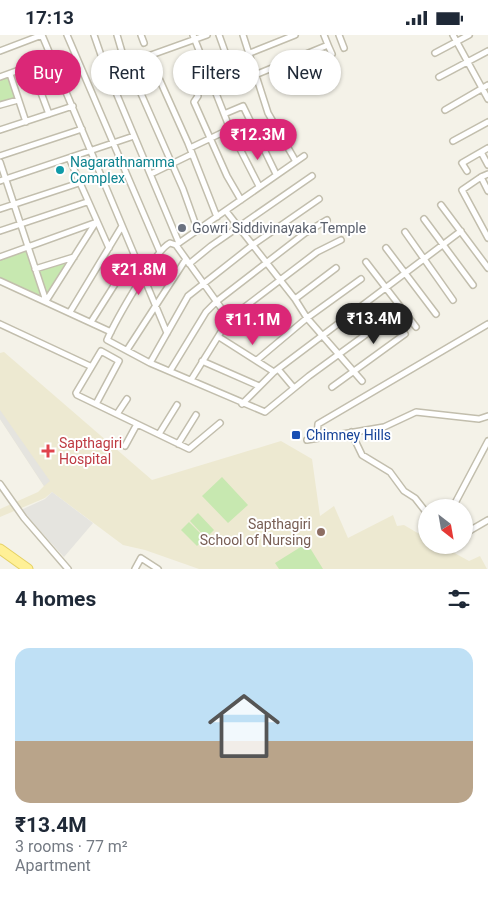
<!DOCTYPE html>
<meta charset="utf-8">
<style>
:root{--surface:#fff;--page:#f6f6f7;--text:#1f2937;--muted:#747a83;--accent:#db2777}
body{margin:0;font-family:Roboto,sans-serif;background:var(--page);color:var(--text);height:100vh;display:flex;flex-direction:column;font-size:19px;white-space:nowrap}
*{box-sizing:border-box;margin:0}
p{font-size:16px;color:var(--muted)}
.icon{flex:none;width:28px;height:28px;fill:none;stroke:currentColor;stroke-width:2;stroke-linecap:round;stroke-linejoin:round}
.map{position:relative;height:534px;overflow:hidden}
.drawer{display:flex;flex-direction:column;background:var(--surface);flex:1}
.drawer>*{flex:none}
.guide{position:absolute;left:15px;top:15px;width:459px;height:45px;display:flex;gap:10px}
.needle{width:32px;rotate:149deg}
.fabs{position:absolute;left:418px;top:464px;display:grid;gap:10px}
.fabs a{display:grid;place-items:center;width:55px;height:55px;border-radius:50%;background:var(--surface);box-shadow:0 1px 4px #0004;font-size:25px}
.price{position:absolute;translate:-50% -42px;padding:0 11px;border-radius:18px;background:var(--accent);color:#fff;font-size:16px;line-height:32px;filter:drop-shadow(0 1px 2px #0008)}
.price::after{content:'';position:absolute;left:50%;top:30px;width:15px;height:11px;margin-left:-8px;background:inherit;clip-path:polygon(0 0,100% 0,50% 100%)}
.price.active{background:#222;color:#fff}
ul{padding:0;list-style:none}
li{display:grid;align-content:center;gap:10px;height:265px;padding:0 15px}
li span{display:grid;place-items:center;height:155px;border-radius:15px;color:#555}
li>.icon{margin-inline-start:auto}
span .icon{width:90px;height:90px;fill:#fffc;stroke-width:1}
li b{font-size:21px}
h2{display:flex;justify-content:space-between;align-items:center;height:60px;padding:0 15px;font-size:21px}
.pill{padding:0 18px;border-radius:22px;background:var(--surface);box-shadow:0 1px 4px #0004;font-size:18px;line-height:45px}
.pill.active{background:var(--accent);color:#fff}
.status{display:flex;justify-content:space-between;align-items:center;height:35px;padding:0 25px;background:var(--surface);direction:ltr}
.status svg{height:14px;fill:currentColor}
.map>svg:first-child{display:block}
.education{fill:#ede9d1}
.green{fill:#c7e8b0}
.parking{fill:#e5e4df}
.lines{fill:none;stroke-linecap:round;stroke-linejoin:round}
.street-casing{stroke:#c2bead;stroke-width:8}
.primary-casing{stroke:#e5d165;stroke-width:11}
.street{stroke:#fff;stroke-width:5}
.primary{stroke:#fff096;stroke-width:9}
.culture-dot{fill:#0f9aa8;stroke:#fff;stroke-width:2}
.worship-dot{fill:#6b7280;stroke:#fff;stroke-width:2}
.transit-dot{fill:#1a4fb4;stroke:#fff;stroke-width:2}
.health-dot{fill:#e0444e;stroke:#fff;stroke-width:2}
.education-dot{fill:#8d6e63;stroke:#fff;stroke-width:2}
.labels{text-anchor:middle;stroke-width:4;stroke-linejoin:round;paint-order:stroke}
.culture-label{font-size:14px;fill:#0d838f;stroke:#fff;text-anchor:start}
.worship-label{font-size:14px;fill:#5b616d;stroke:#fff;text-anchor:start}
.transit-label{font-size:14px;fill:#164399;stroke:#fff;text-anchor:start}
.health-label{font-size:14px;fill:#be3a42;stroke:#fff;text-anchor:start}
.education-label{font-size:14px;fill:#785e54;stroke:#fff;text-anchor:end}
</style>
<div class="status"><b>17:13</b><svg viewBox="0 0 49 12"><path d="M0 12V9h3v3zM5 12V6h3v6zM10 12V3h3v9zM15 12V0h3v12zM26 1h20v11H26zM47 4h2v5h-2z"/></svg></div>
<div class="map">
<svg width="488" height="534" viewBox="0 0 488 534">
<rect width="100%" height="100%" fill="#f4f2e8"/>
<path class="education" d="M4 317 152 445 281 406 312 424 320 481 334 471 348 503 393 480 397 491 404 490 426 503V510H440L469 526 480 521 487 534H199L145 515 123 510 52 457 45 463 0 482V474L38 457 44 451 0 384V318Z"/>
<path class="green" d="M9 41 17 63 0 69V44Z
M27 216 42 262 0 244V224Z
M70 224 47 261 38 236Z
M222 442 248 470 228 488 202 461Z
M198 478 214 495 206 503 190 486Z
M189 487 205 503 197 511 181 495Z
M307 508 323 534H279L275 528Z"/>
<path class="parking" d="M0 375 50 446 44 451 0 384Z
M52 457 93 488 64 522 21 475 45 464Z"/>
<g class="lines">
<g class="street-casing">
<path id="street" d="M42 0 134 219 91 287
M67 0 160 217
M94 0 102 23
M117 0 122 17
M141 0 144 8
M219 0 237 50
M243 0 268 78 295 125
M339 0 344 13
M453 0 488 64
M328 10 332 19
M0 16 42 0
M250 18 295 0
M435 18 469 0
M149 21 188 108 217 182
M128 29 183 154 198 196
M31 31 49 79
M206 33 190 39 198 61 194 67 227 141 241 165
M107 36 179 208
M10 39 26 87
M98 39 207 0
M255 40 328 10 324 0
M0 42 52 23
M439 42 488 16
M0 70 18 65
M445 75 488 50
M224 79 243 71 276 139
M0 95 73 71
M453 106 488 87
M238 110 259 151
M190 113 230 94 193 0
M481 117 488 130
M0 121 82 94
M304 121 176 210 170 208C155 215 115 287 107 305L150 328 265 377 309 341 383 287
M69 123 109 213
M0 127 46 266
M467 136 462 128 488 113
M151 139 192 119
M488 139 481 142 488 156
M481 142 462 155 488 203
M0 146 134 101
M441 170 488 233
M0 174 79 148
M226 176 295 264 307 283 362 346
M424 184 473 250
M0 196 87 167
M405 197 453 265
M176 210 229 284
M386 213 436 279
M134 219 167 298
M0 222 97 187
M366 227 416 292
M189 229 211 211 312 141
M35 234 74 222
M0 246 111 297
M295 264 336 233
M46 266 96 187
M70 277 122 191
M0 289 90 331
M219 302 274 337
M127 315 186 224
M257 325 307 283 361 244
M202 326 259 351
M150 328 188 261 254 209 319 164
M278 334 294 353
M170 336 206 277 217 266 305 198 327 185
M191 345 229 284 317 217 341 205
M332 352 405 299
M96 369 119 326 101 316 76 358 77 360 189 414 220 388
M242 369 274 337 461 196
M117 379 127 364
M351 397 362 420 390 437 404 456 415 463 426 477
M159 399 177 370
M317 403 318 389 488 289
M307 405 384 392 416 377 479 384 488 381
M178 409 196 380
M125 411 137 389
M0 449 24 483 68 534
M453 472 488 406
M464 499 488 485
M135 534 141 523 158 534"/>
</g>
<g class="primary-casing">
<path id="primary" d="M0 514 28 534"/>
</g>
<use href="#street" class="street"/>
<use href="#primary" class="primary"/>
</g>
<circle class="culture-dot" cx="60" cy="135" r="5"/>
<circle class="worship-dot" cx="182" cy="193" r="5"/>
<rect class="transit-dot" x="291" y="395" width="10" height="10" rx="2.5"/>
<path class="health-dot" d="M45.5 408.5h5v5h5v5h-5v5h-5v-5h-5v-5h5z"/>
<circle class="education-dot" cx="321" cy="497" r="5"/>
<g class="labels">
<g class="culture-label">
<text x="70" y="132">Nagarathnamma<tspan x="70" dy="16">Complex</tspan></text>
</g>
<g class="worship-label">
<text x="192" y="198">Gowri Siddivinayaka Temple</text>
</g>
<g class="transit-label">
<text x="306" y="405">Chimney Hills</text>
</g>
<g class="health-label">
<text x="59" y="413">Sapthagiri<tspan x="59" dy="16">Hospital</tspan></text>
</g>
<g class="education-label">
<text x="311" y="494">Sapthagiri<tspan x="311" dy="16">School of Nursing</tspan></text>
</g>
</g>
</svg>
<div class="fabs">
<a><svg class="needle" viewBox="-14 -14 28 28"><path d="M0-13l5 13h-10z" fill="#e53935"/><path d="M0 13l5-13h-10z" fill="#747a83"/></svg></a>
</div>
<b class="price" style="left:258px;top:126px">₹12.3M</b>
<b class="price" style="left:139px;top:261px">₹21.8M</b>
<b class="price active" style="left:374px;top:310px">₹13.4M</b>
<b class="price" style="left:253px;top:311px">₹11.1M</b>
<div class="guide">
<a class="pill active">Buy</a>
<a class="pill">Rent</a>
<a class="pill">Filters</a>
<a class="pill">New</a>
</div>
</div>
<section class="drawer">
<h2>4 homes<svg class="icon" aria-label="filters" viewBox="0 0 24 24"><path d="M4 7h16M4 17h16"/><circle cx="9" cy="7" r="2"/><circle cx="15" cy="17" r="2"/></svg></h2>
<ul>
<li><span style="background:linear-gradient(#bfe0f5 60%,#b9a48a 0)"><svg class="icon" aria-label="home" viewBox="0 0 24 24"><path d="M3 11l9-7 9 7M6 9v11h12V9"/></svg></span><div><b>₹13.4M</b><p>3 rooms · 77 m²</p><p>Apartment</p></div></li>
</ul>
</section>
